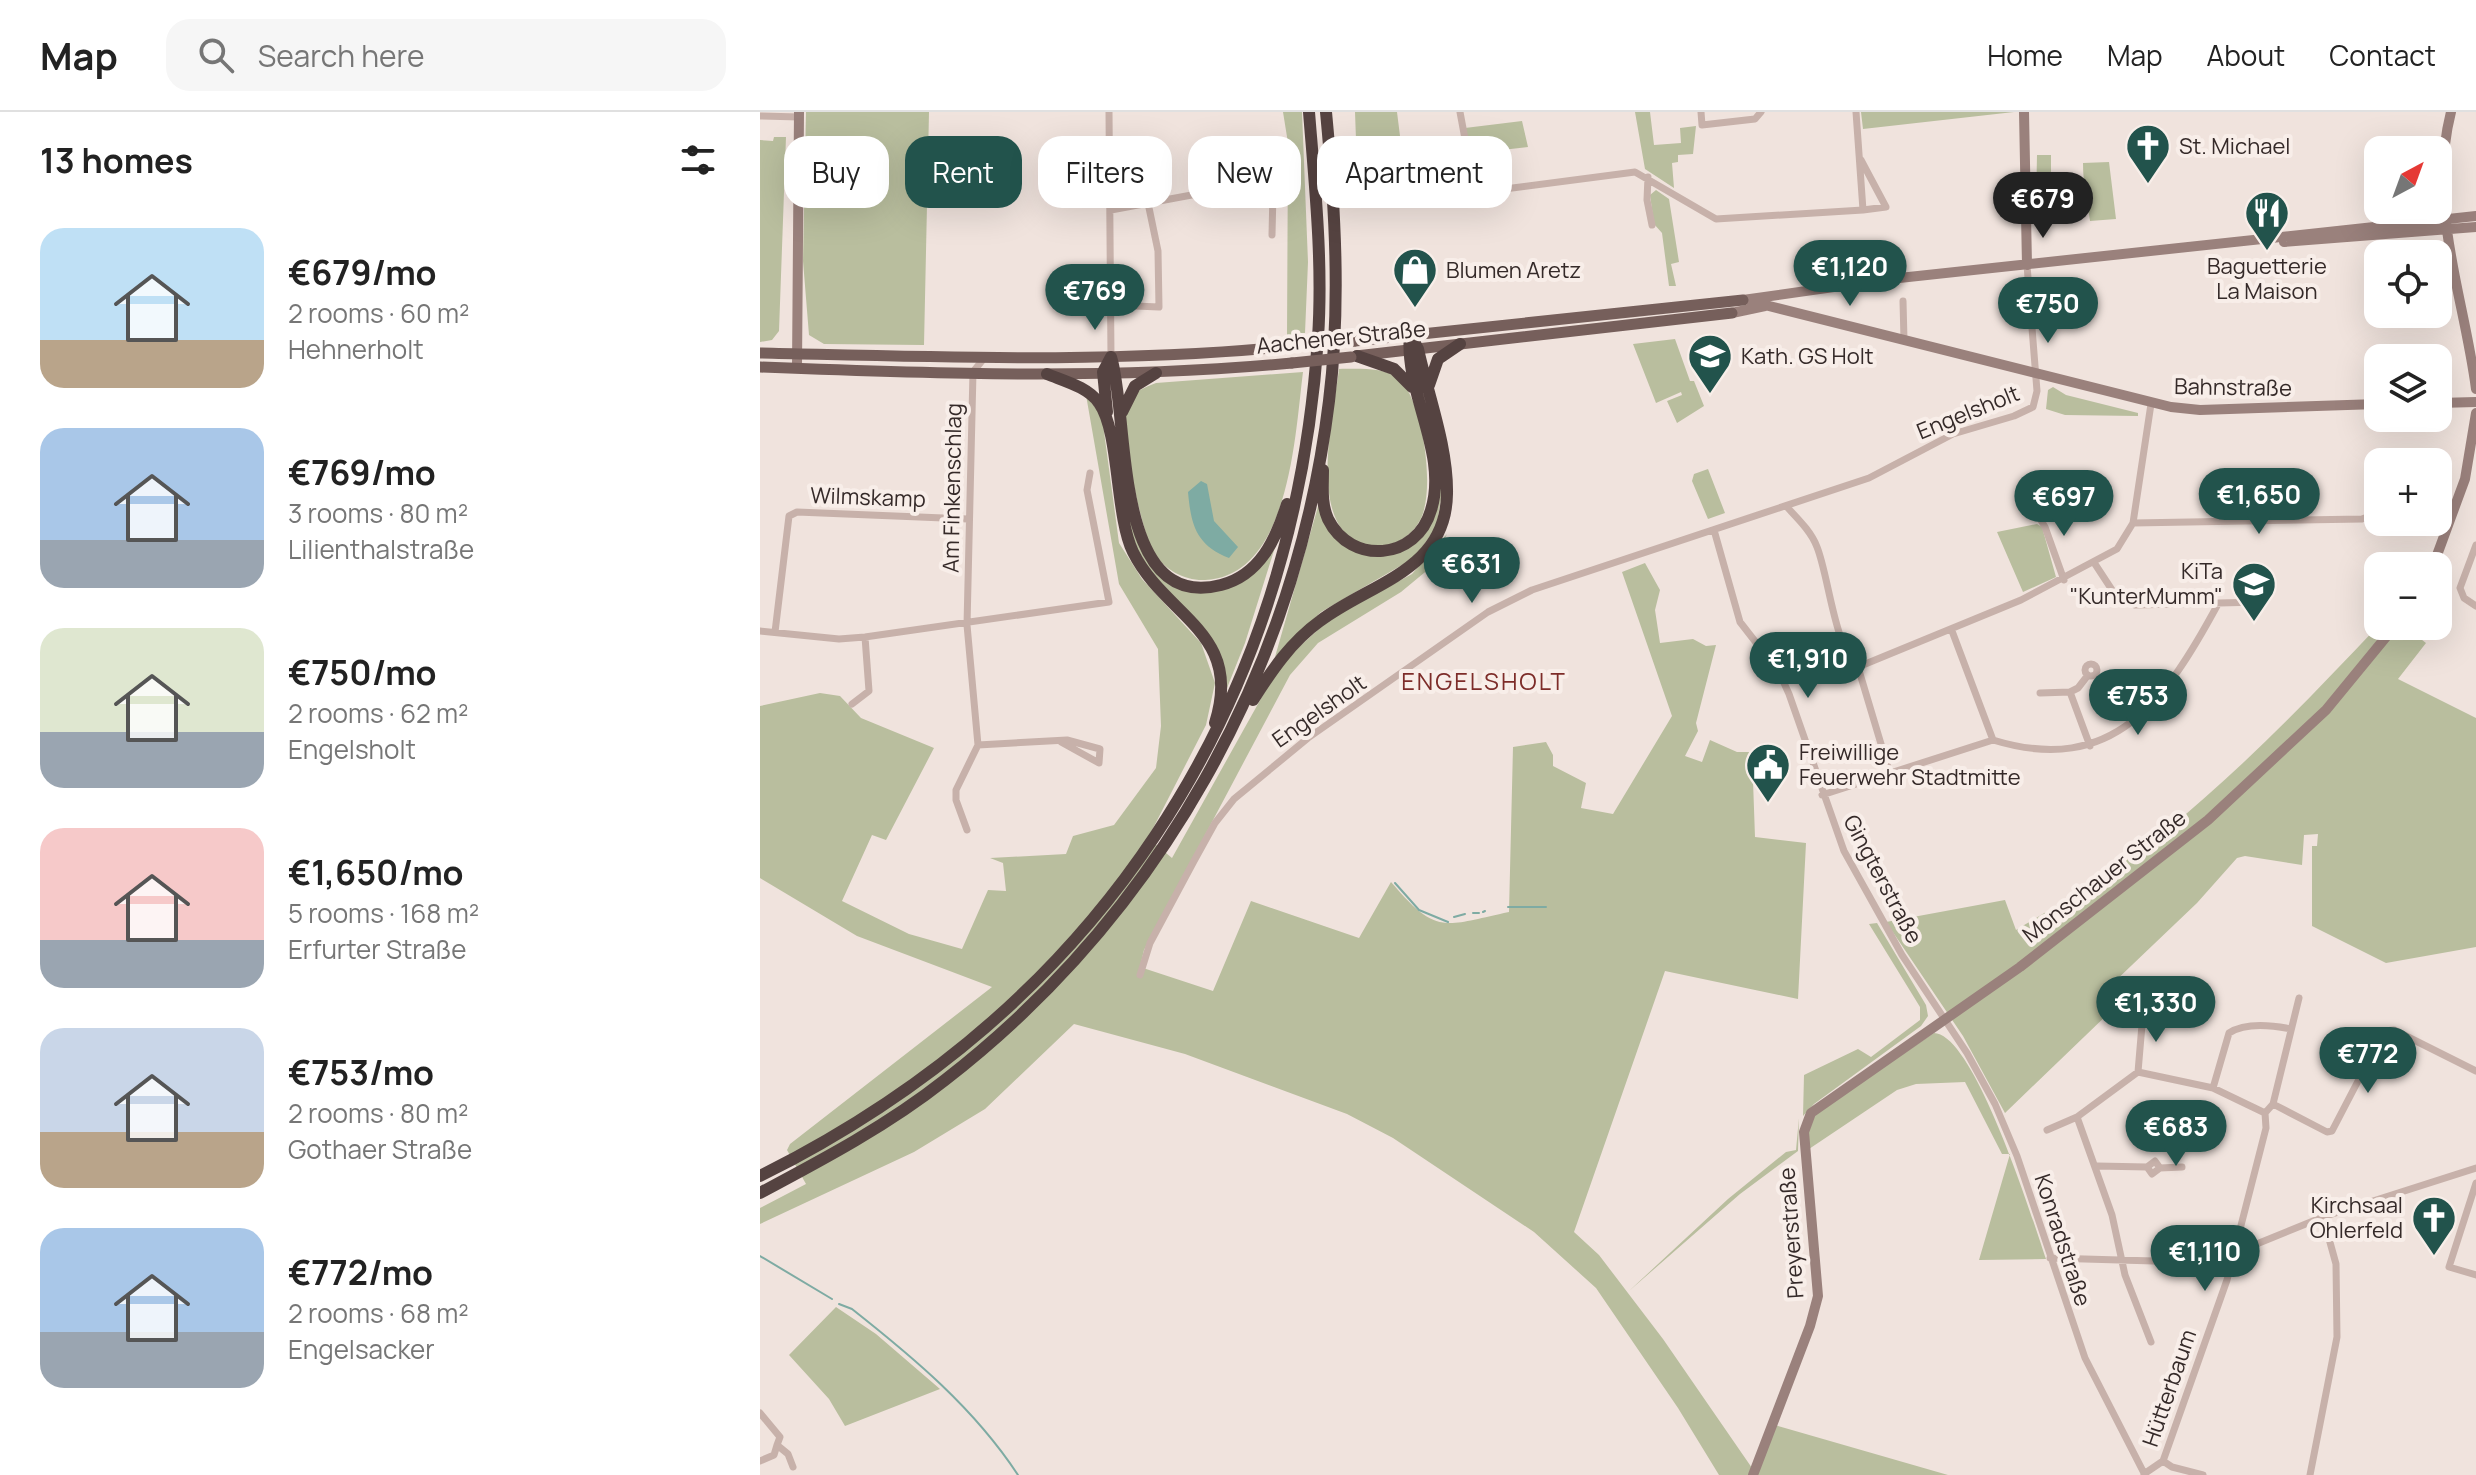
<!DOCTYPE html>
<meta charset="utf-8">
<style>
:root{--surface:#fff;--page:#f6f6f6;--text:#222;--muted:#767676;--line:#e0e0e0;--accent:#22534c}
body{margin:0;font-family:Manrope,sans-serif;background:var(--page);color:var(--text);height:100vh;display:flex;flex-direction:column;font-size:30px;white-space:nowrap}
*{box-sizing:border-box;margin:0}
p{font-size:26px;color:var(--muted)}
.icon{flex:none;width:44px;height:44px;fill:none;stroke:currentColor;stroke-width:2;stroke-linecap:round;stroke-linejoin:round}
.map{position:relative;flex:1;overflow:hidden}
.side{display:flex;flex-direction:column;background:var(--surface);width:760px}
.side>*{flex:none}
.guide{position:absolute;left:24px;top:24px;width:760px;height:72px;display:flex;gap:16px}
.needle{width:52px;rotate:41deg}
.tools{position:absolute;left:1604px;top:24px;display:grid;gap:16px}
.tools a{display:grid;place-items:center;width:88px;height:88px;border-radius:16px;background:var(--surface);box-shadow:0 8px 32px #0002;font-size:40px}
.price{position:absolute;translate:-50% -68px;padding:0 18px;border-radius:28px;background:var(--accent);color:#fff;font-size:26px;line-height:52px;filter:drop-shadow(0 2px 4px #0008)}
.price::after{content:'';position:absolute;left:50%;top:48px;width:24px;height:18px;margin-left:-12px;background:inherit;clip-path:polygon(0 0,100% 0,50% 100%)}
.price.active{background:#222;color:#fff}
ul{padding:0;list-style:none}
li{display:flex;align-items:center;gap:24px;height:200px;padding:0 40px}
li span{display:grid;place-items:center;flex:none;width:224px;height:160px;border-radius:24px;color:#555}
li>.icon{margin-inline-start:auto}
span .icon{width:96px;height:96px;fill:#fffc;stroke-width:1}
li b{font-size:34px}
h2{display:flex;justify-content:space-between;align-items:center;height:96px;padding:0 40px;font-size:34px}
.pill{padding:0 28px;border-radius:24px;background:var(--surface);box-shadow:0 8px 32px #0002;font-size:28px;line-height:72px}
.pill.active{background:var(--accent);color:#fff}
header{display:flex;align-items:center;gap:48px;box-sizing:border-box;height:112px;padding:0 40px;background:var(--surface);border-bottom:2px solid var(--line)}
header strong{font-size:38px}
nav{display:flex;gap:44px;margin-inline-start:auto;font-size:28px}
.search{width:560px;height:72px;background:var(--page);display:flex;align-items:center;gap:20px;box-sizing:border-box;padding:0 28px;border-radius:24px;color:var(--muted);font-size:30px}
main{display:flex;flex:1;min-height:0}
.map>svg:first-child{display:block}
.green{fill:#b9be9e}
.water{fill:#7eaba3}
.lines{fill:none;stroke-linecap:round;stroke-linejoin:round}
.stream{stroke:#7eaba3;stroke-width:2}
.street{stroke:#c7b1aa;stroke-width:7}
.secondary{stroke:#9a817c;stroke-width:10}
.primary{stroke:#765f5b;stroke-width:11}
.highway{stroke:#554341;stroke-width:12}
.primary-bridge{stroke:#765f5b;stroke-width:11}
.labels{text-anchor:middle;stroke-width:8;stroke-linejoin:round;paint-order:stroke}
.poi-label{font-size:22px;fill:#352a29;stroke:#f8eee9;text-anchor:start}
.street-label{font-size:22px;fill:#352a29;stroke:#f8eee9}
.neighbourhood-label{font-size:24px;letter-spacing:2px;fill:#7d2c29;stroke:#f8eee9}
</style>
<header>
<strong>Map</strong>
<div class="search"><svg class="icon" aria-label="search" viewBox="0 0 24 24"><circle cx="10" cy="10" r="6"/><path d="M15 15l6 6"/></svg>Search here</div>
<nav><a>Home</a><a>Map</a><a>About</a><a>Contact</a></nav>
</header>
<main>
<section class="side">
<h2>13 homes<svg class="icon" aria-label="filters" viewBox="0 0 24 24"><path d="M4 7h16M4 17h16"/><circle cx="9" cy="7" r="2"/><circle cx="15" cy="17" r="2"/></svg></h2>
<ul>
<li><span style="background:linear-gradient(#bfe0f5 70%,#b9a48a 0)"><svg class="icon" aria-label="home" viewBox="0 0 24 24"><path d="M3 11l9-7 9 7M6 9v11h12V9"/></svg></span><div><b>€679/mo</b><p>2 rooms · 60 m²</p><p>Hehnerholt</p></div></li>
<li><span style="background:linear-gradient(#a9c7e8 70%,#9aa5b1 0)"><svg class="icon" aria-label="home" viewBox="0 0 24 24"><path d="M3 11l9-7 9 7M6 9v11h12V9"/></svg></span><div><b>€769/mo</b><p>3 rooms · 80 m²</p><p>Lilienthalstraße</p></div></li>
<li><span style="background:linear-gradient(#dfe7d0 65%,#9aa5b1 0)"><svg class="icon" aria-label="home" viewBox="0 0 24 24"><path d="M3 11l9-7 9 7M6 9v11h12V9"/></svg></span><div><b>€750/mo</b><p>2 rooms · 62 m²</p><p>Engelsholt</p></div></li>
<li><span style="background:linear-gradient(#f6c9c9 70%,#9aa5b1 0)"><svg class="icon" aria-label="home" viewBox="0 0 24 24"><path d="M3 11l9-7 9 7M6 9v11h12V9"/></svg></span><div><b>€1,650/mo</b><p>5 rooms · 168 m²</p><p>Erfurter Straße</p></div></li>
<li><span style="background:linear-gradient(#c9d6e8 65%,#b9a48a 0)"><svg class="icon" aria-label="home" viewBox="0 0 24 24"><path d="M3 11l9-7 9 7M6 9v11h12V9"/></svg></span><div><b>€753/mo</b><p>2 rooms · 80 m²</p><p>Gothaer Straße</p></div></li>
<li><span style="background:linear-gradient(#a9c7e8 65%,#9aa5b1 0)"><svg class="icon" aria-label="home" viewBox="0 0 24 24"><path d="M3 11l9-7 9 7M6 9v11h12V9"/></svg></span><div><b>€772/mo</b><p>2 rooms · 68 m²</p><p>Engelsacker</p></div></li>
</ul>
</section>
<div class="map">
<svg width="1716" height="1363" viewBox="0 0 1716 1363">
<rect width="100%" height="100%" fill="#f0e3dd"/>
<path class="green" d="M46 0H169L164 233 64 232 49 223 43 149Z
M523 0H542L548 150 545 221 527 224 528 31Z
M595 0H637L643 48 597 55Z
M875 0H890L894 33 921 31 920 16 936 14 933 42 918 43V50L912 51 914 76 885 57Z
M1101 0H1254L1103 17Z
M762 9 768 35 742 38 748 74C735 75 724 79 715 68L705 16Z
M14 25H26L19 219 12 228 0 230V28L13 29Z
M1277 43H1291V95L1276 93Z
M1349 50 1356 107 1330 109C1327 88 1323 72 1323 51Z
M896 78 909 87 919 150 911 152 916 174H909L902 121 894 112 890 83Z
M915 227 930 269H934L944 294 917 311 907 289 922 283 921 280 896 291 873 232Z
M579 257C596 257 624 255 638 266 663 286 677 382 659 410 650 426 632 435 614 434 542 428 574 302 579 257Z
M543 260C535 322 530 464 445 468 425 469 405 458 394 441 381 420 359 314 368 292 373 279 384 276 396 271Z
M1293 275 1306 283 1378 301V304L1305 303 1286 297 1288 278Z
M326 283 342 305 359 431 382 467 441 531 455 571 446 613 388 726 412 746 508 574 528 545 571 506 652 462 687 422 670 456 641 480 558 531 530 563 384 838 380 855 453 879 491 789 599 826 631 770C677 824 683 814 749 800L753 635 786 630 793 643V654L826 671 821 696 853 702 912 604 862 460 885 451 900 478 895 498 900 531 933 527 946 534 956 533 936 611 938 619 925 644 942 650 950 628 977 640H992L995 725 1046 731 1038 887 905 859 814 1120 839 1143 903 1227 992 1356 989 1363H959L918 1296 836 1176 774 1120 633 1026 587 1002 425 942 314 912 225 997 154 1040 0 1112V1096L46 1072 27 1038 30 1032 232 875 97 824 0 766V594L60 581 80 584 101 606 174 636 126 728 112 723 82 789 149 822 202 837 228 778 246 779 243 751 230 746 306 742 313 724 354 713 396 656 401 614 398 537 359 472Z
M362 344 378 428 428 477H463L516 432 485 531 467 576C461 507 413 498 381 446 363 417 365 377 362 344Z
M948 357 965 401 948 407 932 369 934 362Z
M679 371 683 376 676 416 654 446 561 500 515 545 559 391 588 435 646 437Z
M1277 412 1282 415 1296 465 1263 480 1237 420Z
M1618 514H1644L1666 531 1638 567 1716 606V835L1626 851 1552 814V734H1557L1558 722 1544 723 1542 753 1485 744 1477 746 1437 791 1350 874 1341 885 1351 899 1245 1001 1203 924 1126 810 1245 788 1256 818C1307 788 1357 757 1403 721 1480 659 1550 586 1618 514Z
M1117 811 1166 893 1168 904 1161 914 1054 992 1043 1004 1044 963 1098 937 1111 945 1160 908V895L1109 812Z
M1174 921C1215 922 1273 1109 1286 1147L1219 1148 1250 1042H1242L1205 970 1156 972 1137 978 1049 1037V1015L1057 1000Z
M1039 1006 1038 1039 980 1082 869 1179 968 1087 1026 1040 1036 1038Z
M76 1195 116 1222 180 1277 85 1314 69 1287 29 1243Z
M1016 1313 1018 1314 1188 1363H997Z"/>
<path class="water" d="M441 369 447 372 454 409 478 435 469 446C436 433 431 413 428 380Z"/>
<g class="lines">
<path class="stream" d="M635 771 659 798 688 810
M748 795H786
M723 800 725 799
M713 801H719
M694 805 705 802
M0 1144 72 1187
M79 1192 92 1197C154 1246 214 1296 258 1363"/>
<path class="street" d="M349 0 351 245
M700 0 713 70 719 77 729 79 875 60 956 107 1103 98
M941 0 942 13 995 7 1001 0
M1096 0 1103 98 1126 95 1101 48
M0 4 39 5
M888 65 887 88 892 113
M351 98 437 82 513 80 512 123
M1143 189 1144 228
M351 193 399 195 398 139 388 91
M1026 394C1037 406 1051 419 1057 435 1069 465 1074 534 1098 555
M1276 400 1285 415 1304 468
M1373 411 1602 407 1618 401
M954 418 980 510 1019 560 1029 582 1084 739 1142 843 1207 941 1235 992 1257 1044 1325 1246 1385 1363
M1716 433 1700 476 1704 486 1716 494
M1335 452 1356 484 1375 493 1501 490
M0 519 79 527 105 525 349 490 327 378 330 361
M15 520 29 404 37 400 208 407
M1325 558a6 6 0 1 1 12 0a6 6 0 1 1-12 0Z
M1328 563 1318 576 1310 580 1330 634
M1280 581 1310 580
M92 592 109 579 105 525
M1233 628C1354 665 1406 588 1458 492
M218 633 307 628 340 637 339 651 301 630
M1130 662 1098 555 1261 488 1357 437 1373 411 1391 292
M1062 683 1233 628 1192 519
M207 718 196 688V678L218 633 207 513 213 260 225 245
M380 863 390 831 434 749 455 711 474 687 548 626 728 500 772 478 1109 366 1193 322 1254 304 1273 295 1277 279 1267 153
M1378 960 1383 901
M1453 976 1469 921C1486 910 1511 913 1531 917
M1513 992 1567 1020 1572 1019 1624 919 1634 918 1716 959
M1287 1018 1317 1005
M1337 1054 1387 1055 1392 1062 1400 1056 1395 1049 1387 1055
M1400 1056 1422 1055
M1716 1071 1689 1155 1716 1163
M1290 1146 1394 1149 1472 1142 1563 1105 1716 1056
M1391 1230 1365 1163 1352 1103 1317 1005 1378 960 1453 976 1505 1001
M0 1301 20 1325 17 1333 28 1342 33 1355
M0 1349 14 1343 17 1333
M1403 1349 1412 1355 1443 1363
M1384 1362 1403 1349 1467 1168 1506 1016 1505 1001 1513 992 1539 886
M1550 1363 1577 1225 1576 1152 1563 1105"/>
<path class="secondary" d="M1264 0 1267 153
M1691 0C1667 94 1704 184 1716 277
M1524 130 1716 115
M983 188 1130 167 1716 104
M997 191 1411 295 1440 298 1618 292
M972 201 1005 194
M37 256 39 0
M1678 291 1716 290
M1673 454 1705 367 1716 301
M993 1363 1050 1214 1058 1184 1044 1020 1051 1001 1260 855 1448 708 1566 598 1635 514"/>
<path class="primary" d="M595 229 983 188
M0 241C178 245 356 252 534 234
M596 244 972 201
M0 255C177 262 356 268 532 251"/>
<path class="highway" d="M597 244 634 257 652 275
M351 245C370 305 351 501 461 473 500 463 516 427 527 392
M287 262C304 269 328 275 339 291 360 320 355 403 373 440 405 505 484 520 455 611
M669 273 678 247 700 232
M347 300 343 260 351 245
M362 300 375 274 396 261
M563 358C563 375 561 391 568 407 591 454 657 448 671 398 689 341 644 281 650 222
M493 588C512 558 531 530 560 509 610 471 686 459 687 382 688 335 668 283 658 237L650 222
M0 1064C336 897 533 601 558 226 563 151 555 75 549 0
M0 1081C64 1047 128 1013 185 968 399 802 536 558 569 289 581 194 575 95 566 0"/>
<path class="primary-bridge" d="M534 234 595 229
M532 251 591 245"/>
</g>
<defs>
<g id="church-pin" transform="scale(2.3)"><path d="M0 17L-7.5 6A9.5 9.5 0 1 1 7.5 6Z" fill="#22534c" stroke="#f8eee9"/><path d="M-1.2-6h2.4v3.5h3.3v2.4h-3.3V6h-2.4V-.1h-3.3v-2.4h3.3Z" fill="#fff"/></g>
<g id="restaurant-pin" transform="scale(2.3)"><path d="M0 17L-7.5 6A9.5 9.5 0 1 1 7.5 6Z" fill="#22534c" stroke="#f8eee9"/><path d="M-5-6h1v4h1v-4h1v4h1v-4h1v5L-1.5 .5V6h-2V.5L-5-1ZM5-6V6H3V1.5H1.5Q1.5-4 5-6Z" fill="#fff"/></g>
<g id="shop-pin" transform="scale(2.3)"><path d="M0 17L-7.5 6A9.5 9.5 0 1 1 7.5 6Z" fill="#22534c" stroke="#f8eee9"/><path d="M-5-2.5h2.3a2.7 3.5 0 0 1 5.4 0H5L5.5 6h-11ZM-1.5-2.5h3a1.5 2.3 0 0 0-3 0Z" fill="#fff"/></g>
<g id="school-pin" transform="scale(2.3)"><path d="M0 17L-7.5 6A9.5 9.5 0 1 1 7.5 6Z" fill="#22534c" stroke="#f8eee9"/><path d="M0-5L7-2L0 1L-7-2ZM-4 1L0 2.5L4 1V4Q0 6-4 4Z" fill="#fff"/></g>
<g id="civic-pin" transform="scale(2.3)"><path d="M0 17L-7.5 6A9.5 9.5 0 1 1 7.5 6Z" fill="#22534c" stroke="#f8eee9"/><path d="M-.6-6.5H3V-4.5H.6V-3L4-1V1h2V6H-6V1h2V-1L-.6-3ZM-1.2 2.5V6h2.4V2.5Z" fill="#fff"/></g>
</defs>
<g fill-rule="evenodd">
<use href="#church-pin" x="1388" y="34"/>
<use href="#restaurant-pin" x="1507" y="101"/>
<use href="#shop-pin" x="655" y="158"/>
<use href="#school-pin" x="950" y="244"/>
<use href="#school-pin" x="1494" y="472"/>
<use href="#civic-pin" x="1008" y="653"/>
<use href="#church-pin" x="1674" y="1106"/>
</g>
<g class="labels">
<g class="poi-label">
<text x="1419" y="42">St. Michael</text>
<text x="1507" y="162" text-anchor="middle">Baguetterie<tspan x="1507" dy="25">La Maison</tspan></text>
<text x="686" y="166">Blumen Aretz</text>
<text x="981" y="252">Kath. GS Holt</text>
<text x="1463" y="467" text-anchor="end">KiTa<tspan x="1463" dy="25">"KunterMumm"</tspan></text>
<text x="1039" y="648">Freiwillige<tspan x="1039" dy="25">Feuerwehr Stadtmitte</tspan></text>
<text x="1643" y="1101" text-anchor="end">Kirchsaal<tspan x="1643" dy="25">Ohlerfeld</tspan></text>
</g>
<g class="street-label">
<text transform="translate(581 225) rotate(-6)" y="8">Aachener Straße</text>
<text transform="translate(1473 275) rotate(1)" y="8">Bahnstraße</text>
<text transform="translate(1208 300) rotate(-22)" y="8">Engelsholt</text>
<text transform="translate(192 376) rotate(-89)" y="8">Am Finkenschlag</text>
<text transform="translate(108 385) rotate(2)" y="8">Wilmskamp</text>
<text transform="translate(559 599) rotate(-35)" y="8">Engelsholt</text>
<text transform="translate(1344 764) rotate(-38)" y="8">Monschauer Straße</text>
<text transform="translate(1123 767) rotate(62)" y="8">Gingterstraße</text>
<text transform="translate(1031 1121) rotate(-94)" y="8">Preyerstraße</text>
<text transform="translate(1303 1128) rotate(72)" y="8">Konradstraße</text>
<text transform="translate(1409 1276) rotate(-71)" y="8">Hütterbaum</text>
</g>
<g class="neighbourhood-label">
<text x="724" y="578">ENGELSHOLT</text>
</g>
</g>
</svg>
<div class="tools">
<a><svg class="needle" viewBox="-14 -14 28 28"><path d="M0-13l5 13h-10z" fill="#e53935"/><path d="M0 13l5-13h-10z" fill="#767676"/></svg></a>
<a><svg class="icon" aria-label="locate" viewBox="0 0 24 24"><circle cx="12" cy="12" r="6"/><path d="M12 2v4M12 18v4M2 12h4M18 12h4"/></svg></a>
<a><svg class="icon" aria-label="layers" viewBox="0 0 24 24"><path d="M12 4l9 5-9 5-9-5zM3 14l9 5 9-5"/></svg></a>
<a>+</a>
<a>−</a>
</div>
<b class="price active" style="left:1283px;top:128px">€679</b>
<b class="price" style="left:1090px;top:196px">€1,120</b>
<b class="price" style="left:335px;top:220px">€769</b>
<b class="price" style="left:1288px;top:233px">€750</b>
<b class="price" style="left:1499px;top:424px">€1,650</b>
<b class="price" style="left:1304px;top:426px">€697</b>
<b class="price" style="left:712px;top:493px">€631</b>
<b class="price" style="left:1048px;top:588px">€1,910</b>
<b class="price" style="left:1378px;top:625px">€753</b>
<b class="price" style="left:1396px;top:932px">€1,330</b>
<b class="price" style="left:1608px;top:983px">€772</b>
<b class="price" style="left:1416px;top:1056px">€683</b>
<b class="price" style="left:1445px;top:1181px">€1,110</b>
<div class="guide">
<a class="pill">Buy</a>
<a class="pill active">Rent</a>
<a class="pill">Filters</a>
<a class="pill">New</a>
<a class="pill">Apartment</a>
</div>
</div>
</main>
